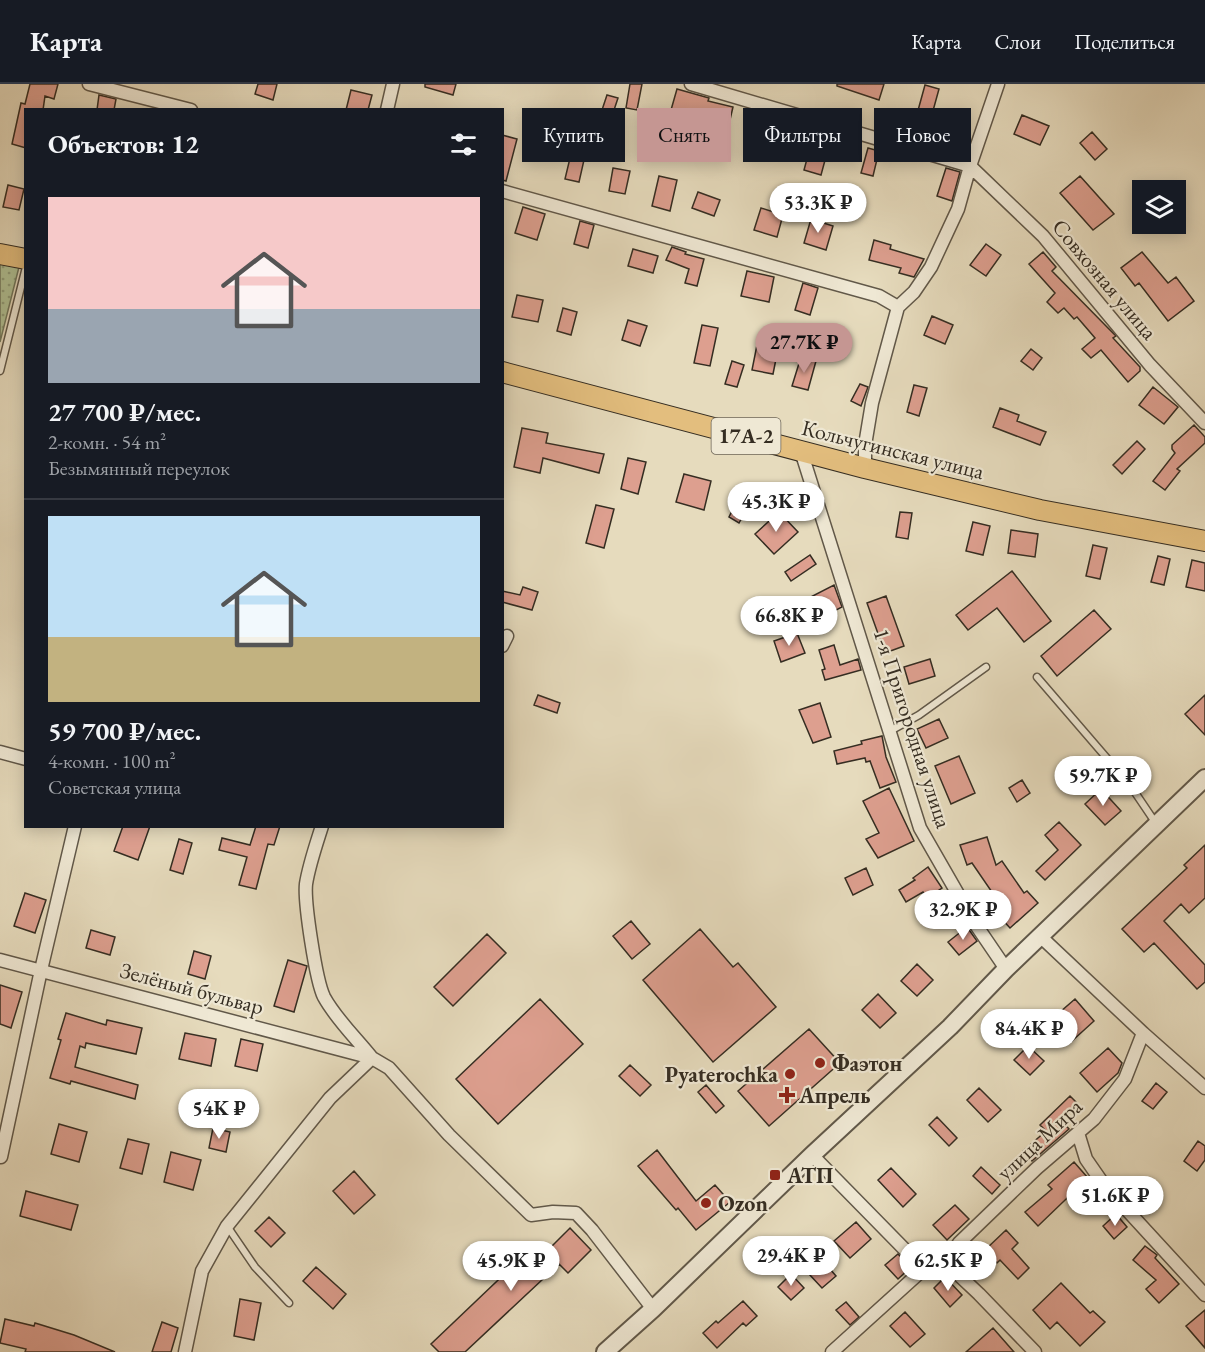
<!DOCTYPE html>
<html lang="ru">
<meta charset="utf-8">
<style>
:root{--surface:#171b24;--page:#20242c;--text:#f1f3f6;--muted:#9ea1a6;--line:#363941;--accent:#c59692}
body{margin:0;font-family:"EB Garamond",serif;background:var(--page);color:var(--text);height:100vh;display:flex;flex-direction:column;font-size:22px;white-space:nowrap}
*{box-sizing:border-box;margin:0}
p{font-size:20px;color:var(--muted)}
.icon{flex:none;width:33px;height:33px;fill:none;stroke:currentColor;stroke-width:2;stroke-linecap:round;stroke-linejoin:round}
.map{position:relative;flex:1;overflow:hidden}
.details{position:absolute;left:24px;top:24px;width:480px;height:720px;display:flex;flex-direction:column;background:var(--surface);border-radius:0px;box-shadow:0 3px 15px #0003}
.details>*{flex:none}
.banner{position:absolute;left:522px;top:24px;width:570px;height:54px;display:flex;gap:12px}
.controls{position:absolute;left:1132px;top:96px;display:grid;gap:12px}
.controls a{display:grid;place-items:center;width:54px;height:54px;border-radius:0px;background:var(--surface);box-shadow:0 3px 15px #0003;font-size:30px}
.price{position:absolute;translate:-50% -51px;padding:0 14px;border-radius:21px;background:#fff;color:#222;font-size:20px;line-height:39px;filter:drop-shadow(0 2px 3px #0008)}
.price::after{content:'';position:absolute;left:50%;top:36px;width:18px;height:14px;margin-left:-9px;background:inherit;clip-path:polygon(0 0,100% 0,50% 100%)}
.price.current{background:var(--accent);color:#111}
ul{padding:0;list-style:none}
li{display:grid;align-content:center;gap:12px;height:318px;padding:0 24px}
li+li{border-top:2px solid var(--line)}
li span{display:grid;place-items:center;height:186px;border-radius:0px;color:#555}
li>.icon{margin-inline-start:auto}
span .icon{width:108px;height:108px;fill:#fffc;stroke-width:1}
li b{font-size:26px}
h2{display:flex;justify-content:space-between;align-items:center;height:72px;padding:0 24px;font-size:26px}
.tag{padding:0 21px;border-radius:0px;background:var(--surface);box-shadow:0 3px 15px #0003;font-size:21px;line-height:54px}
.tag.current{background:var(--accent);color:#111}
header{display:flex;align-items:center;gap:36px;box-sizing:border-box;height:84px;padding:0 30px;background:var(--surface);border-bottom:2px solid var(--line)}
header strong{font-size:28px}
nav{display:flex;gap:33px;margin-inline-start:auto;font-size:21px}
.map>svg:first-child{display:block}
.green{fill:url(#green-dots);stroke:#72775c;stroke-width:1.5}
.building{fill:#dd9f8f;stroke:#352d22;stroke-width:1.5}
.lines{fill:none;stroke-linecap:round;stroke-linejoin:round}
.service-casing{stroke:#615849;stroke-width:9}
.minor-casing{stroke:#615849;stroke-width:15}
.tertiary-casing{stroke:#615849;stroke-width:20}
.primary-casing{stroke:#352d22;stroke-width:22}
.service{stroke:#efe8d4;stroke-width:6}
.minor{stroke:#efe8d4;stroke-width:12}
.tertiary{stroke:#efe8d4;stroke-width:16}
.primary{stroke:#e3be7e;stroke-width:20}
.poi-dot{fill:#8f2418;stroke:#efe8d4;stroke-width:2}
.labels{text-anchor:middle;stroke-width:4.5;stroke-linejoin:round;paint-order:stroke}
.shield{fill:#efe8d4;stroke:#6d6557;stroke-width:1.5}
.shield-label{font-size:21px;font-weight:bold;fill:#352d22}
.street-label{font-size:22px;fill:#352d22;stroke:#efe8d4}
.poi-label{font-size:22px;font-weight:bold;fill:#352d22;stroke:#efe8d4;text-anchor:start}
</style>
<header>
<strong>Карта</strong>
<nav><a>Карта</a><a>Слои</a><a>Поделиться</a></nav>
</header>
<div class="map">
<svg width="1205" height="1268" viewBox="0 0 1205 1268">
<defs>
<pattern id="green-dots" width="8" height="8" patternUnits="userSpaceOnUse" patternTransform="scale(1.5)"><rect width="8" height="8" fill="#b0c195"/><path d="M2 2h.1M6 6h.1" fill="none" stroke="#909d79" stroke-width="1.8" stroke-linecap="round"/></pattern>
</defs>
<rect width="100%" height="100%" fill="#e6dbbd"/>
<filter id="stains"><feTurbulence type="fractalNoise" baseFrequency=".00333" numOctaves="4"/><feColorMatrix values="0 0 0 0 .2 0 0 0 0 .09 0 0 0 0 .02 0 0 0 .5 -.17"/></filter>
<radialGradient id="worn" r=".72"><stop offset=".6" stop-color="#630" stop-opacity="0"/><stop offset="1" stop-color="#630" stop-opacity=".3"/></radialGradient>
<path class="green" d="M0 179 19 183 0 258Z"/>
<path class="building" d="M30 0H58L54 15 45 12 43 26H26V64L12 60 21 19 25 20Z
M258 0H277L273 16 255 10Z
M425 0H456L453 11 425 3Z
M630 0H642L637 26 626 24Z
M837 0H884L879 16 837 2Z
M925 1 939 5 931 34 917 30Z
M677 5 709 14 708 17 733 23 726 53 710 50 712 38 671 26Z
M351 6 372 11 368 26H346Z
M99 11 116 15 114 26H97Z
M607 11 618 14 612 32 601 29Z
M1022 31 1049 42 1040 61 1014 50Z
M758 38 779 45 773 62 752 55Z
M1092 48 1107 65 1095 76 1080 59Z
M814 49 831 54 821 91 804 86Z
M502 51 517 55 506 97 502 96Z
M868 64 879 67 873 92 861 89Z
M570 74 584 76 579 98 565 95Z
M613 84 630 87 625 110 609 107Z
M946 84 960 88 952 117 937 112Z
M659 92 677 96 670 127 652 122Z
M1080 92 1114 130 1093 146 1060 109Z
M8 101 24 105 19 126 3 123Z
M698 108 720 116 714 132 692 124Z
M523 123 545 130 537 156 515 149Z
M761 124 783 131 777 153 754 146Z
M811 135 833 142 826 166 804 159Z
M580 137 594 141 588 164 574 160Z
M874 156 891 161 890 165 924 175 914 193 899 189 901 184 869 176Z
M986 160 1001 171 986 192 970 181Z
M672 163 686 168 685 170 704 175 697 202 685 199 689 185 666 176Z
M633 165 658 172 653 189 628 182Z
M1043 168 1056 183 1052 187 1107 243 1116 252 1113 254 1140 283V287L1128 298 1101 266 1091 274 1082 265 1095 254 1077 233 1074 235 1064 224 1058 229 1047 218 1055 209 1029 180Z
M1142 168 1168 199 1176 193 1194 217 1168 237 1139 199 1135 202 1121 184Z
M747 187 774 193 769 218 741 212Z
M803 199 818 204 810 231 795 226Z
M517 211 543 216 538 238 512 233Z
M563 224 577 228 571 251 557 247Z
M932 232 953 241 945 260 924 251Z
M628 236 647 242 640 262 622 256Z
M702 241 718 244 710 282 694 279Z
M758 256 779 260 773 290 752 286Z
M1031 265 1042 274 1033 286 1021 277Z
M801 273 816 277 808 306 792 302Z
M732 277 744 281 737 303 725 300Z
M860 300 868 303 861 322 851 317Z
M914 301 927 304 919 332 907 328Z
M1153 303 1178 323 1164 340 1139 321Z
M1000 324 1019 331 1017 337 1046 348 1040 361 993 343Z
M1194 341 1205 353V359L1177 385 1180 387 1165 406 1153 397 1175 369 1172 365V361Z
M522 344 548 349 546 359 604 370 599 389 543 374 540 389 514 383Z
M1137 357 1145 365 1122 390 1113 381Z
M628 374 646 378 638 410 621 405Z
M684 390 711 397 704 426 676 418Z
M740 411 751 417 739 439 729 433Z
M596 421 614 425 604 464 586 459Z
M779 428 798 448 774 470 755 450Z
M900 428 912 429 908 455 896 453Z
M973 438 990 442 983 471 966 467Z
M1011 446 1038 450 1035 473 1008 469Z
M1093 461 1107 464 1100 495 1086 492Z
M810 471 816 480 791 497 785 488Z
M1158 472 1170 475 1164 501 1151 498Z
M1192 476 1205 479V507L1186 503Z
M1012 487 1051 537 1024 558 997 524 968 546 956 531Z
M834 501 842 523 806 542 795 521Z
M523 503 538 508 532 526 502 518V507L520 511Z
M886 512 904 562 885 569 867 519Z
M1094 526 1111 545 1057 592 1041 572Z
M797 549 805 569 781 578 774 557Z
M834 561 840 581 858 575 861 586 825 596 822 586 825 585 819 566Z
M930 575 935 592 909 600 904 583Z
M538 611 560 619 557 629 534 621Z
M1205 611V651L1185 630Z
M820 619 831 653 813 659 799 626Z
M939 635 948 654 926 664 917 645Z
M882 652 886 673 896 698 880 704 870 677 866 678 865 674 837 680 834 667 862 660 861 657Z
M959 672 975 709 951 720 935 682Z
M1022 696 1030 709 1017 718 1009 704Z
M889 704 914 757 878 774 866 755 879 749 863 717Z
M1101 705 1121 727 1105 741 1085 720Z
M1059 738 1081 761 1045 796 1036 787 1058 766 1045 751Z
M123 742H150L138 776 114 767Z
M256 742H280L274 761 268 760 256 805 239 801 247 773 219 766 222 754 250 761Z
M987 753 996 781 1002 777 1024 809 1027 807 1038 819 1010 844 999 832 1005 827 972 779 967 781 960 761Z
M179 755 192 759 183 790 170 786Z
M1205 761V814L1189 829 1181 820 1164 837 1205 881V898L1197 905 1154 859 1144 868 1122 845 1187 784 1184 781Z
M928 783 942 804 927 814 923 808 906 818 899 806 915 796 913 794Z
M866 784 873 801 853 811 845 794Z
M25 809 46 816 35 849 14 842Z
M631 837 650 860 632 875 613 852Z
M967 843 977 857 959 871 948 858Z
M700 845 733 883 738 879 776 923 713 978 643 896Z
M91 846 115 853 110 871 86 864Z
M487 850 506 869 453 922 434 903Z
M194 867 211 872 205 895 188 890Z
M288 876 307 882 294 928 274 922Z
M917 880 933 896 917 912 901 897Z
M0 901 22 908 11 944 0 940Z
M878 910 896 929 880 944 862 926Z
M540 915 583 960 498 1040 456 995Z
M1075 915 1094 937 1072 957 1052 935Z
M66 929 106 941 107 936 142 944 136 970 86 959 85 964 80 962 75 983 138 1001 135 1015 71 997 70 1000 50 994 61 956 58 955Z
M809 945 840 979 769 1042 738 1007Z
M185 949 216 955 211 982 179 975Z
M241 955 263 960 257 987 235 982Z
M1028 962 1044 977 1030 991 1014 976Z
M1108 964 1122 979 1118 989 1097 1008 1080 989Z
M630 981 651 1001 640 1012 619 992Z
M1156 999 1167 1008 1153 1025 1142 1017Z
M706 1001 724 1022 716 1029 698 1008Z
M979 1004 1001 1026 988 1038 967 1016Z
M1070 1012 1078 1020 1061 1036 1069 1045 1032 1077 1023 1067 1046 1047 1040 1041Z
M937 1033 957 1054 949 1062 929 1041Z
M59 1040 87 1048 79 1078 51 1070Z
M213 1044 230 1048 226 1068 209 1064Z
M128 1055 149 1060 142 1090 120 1084Z
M1198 1057 1205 1062V1076L1197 1087 1184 1077Z
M657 1066 696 1117 715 1101 730 1118 696 1146 678 1124 676 1126 638 1082Z
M171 1068 201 1076 193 1106 164 1098Z
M1074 1078 1088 1094 1038 1142 1025 1128 1052 1105 1048 1101Z
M981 1083 1000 1101 992 1110 973 1092Z
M891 1084 916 1110 903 1123 878 1096Z
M354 1087 375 1111 354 1130 333 1107Z
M26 1107 78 1121 71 1146 20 1132Z
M955 1121 969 1135 947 1156 933 1141Z
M1116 1130 1127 1143 1114 1155 1103 1142Z
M269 1133 285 1149 271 1163 255 1147Z
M856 1138 871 1155 850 1174 834 1157Z
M570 1144 591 1166 568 1189 559 1180 465 1268H439L431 1260 538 1158 547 1167Z
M1006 1146 1018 1159 1012 1165 1029 1184 1018 1195 1000 1176 997 1179 985 1166Z
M1145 1162 1157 1171 1155 1174 1179 1200 1159 1219 1146 1205 1156 1196 1133 1176Z
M898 1170 911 1183 898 1195 885 1181Z
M823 1177 836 1192 822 1204 809 1190Z
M316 1183 346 1210 333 1225 303 1197Z
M791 1190 804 1204 791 1216 778 1203Z
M945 1193 962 1211 950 1223 934 1204Z
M1061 1199 1090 1229 1093 1227 1105 1238 1080 1262 1057 1238 1050 1245 1033 1226Z
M240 1215 261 1219 254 1256 234 1252Z
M743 1217 757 1232 746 1242 743 1239 717 1264 703 1249 716 1237 718 1239Z
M846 1218 859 1233 850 1241 836 1226Z
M1205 1226V1264L1186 1242Z
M905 1228 925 1250 910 1263 890 1242Z
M5 1235 34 1242 35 1239 74 1251 115 1268H25L26 1265 0 1259Z
M162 1238 178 1244 171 1268H152Z
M993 1244 1014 1268H966Z"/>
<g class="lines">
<g class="service-casing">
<path id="service" d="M0 287 26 183
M1037 593 1130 701 1155 738
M890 647 919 631 986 583
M227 1142 255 1183 289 1219"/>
</g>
<g class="minor-casing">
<path id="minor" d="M89 0 191 26
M691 0 970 82 1043 152 1150 281 1205 339
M387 26 393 0
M502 107 879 212 898 223
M801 367 920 744 974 838 1006 885
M865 384V361L872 319 898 223 914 208 931 183 958 125 970 82 998 0
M502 562 507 552
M0 668 26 675
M1040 852 1143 949 1205 1004
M0 876 372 974 389 984 449 1051 531 1131 553 1128 576 1129 592 1146 653 1225
M1078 1049 1086 1075 1104 1101 1205 1211
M812 1071 914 1175 927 1182 946 1179 979 1210 1035 1268
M1 1073 41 886 75 742
M946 1179 959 1159 1037 1084 1094 1035 1125 995 1143 949
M185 1268 202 1187 227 1142 330 1014 372 974C356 954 336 935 324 913 316 897 304 818 306 800 309 781 316 761 322 742
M832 1268 927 1182"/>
</g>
<g class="tertiary-casing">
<path id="tertiary" d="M605 1268 653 1225 812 1071 950 943 1006 885 1205 694"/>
</g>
<g class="primary-casing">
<path id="primary" d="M0 170 26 175
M502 288 865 384 1040 426 1205 457"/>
</g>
<use href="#service" class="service"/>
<use href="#minor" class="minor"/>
<use href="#tertiary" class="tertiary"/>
<use href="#primary" class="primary"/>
</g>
<g class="poi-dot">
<circle cx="820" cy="979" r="6"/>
<circle cx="790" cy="990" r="6"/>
<path d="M784 1002h6v6h6v6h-6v6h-6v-6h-6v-6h6z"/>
<rect x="769" y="1085" width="12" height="12" rx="3"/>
<circle cx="706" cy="1119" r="6"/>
</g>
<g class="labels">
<rect class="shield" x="711.5" y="334" width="69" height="36" rx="4.5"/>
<g class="shield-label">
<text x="746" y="359">17А-2</text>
</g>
<g class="street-label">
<text transform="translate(1105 195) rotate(50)" y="8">Совхозная улица</text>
<text transform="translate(893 365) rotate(14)" y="8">Кольчугинская улица</text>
<text transform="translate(913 644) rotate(72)" y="8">1-я Пригородная улица</text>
<text transform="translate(192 904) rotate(15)" y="8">Зелёный бульвар</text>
<text transform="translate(1039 1055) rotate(-43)" y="8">улица Мира</text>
</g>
<g class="poi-label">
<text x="832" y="987">Фаэтон</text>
<text x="778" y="998" text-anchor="end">Pyaterochka</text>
<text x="799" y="1019">Апрель</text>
<text x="787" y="1099">АТП</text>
<text x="718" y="1127">Ozon</text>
</g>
</g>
<rect width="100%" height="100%" filter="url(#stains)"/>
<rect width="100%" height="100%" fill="url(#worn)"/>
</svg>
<div class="controls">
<a><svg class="icon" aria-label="layers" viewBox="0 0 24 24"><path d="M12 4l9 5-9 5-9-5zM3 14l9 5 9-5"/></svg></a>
</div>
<b class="price" style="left:818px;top:150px">53.3K ₽</b>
<b class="price current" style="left:804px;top:290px">27.7K ₽</b>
<b class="price" style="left:776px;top:449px">45.3K ₽</b>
<b class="price" style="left:789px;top:563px">66.8K ₽</b>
<b class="price" style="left:1103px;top:723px">59.7K ₽</b>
<b class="price" style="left:963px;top:857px">32.9K ₽</b>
<b class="price" style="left:1029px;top:976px">84.4K ₽</b>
<b class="price" style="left:219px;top:1056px">54K ₽</b>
<b class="price" style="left:1115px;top:1143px">51.6K ₽</b>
<b class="price" style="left:791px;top:1203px">29.4K ₽</b>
<b class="price" style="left:511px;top:1208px">45.9K ₽</b>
<b class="price" style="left:948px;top:1208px">62.5K ₽</b>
<div class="banner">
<a class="tag">Купить</a>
<a class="tag current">Снять</a>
<a class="tag">Фильтры</a>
<a class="tag">Новое</a>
</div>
<section class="details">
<h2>Объектов: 12<svg class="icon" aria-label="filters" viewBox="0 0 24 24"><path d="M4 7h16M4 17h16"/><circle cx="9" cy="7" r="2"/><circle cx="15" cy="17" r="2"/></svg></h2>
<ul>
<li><span style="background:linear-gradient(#f6c9c9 60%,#9aa5b1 0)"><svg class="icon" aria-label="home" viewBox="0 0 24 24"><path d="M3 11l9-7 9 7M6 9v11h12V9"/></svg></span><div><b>27 700 ₽/мес.</b><p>2-комн. · 54 m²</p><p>Безымянный переулок</p></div></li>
<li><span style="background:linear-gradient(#bfe0f5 65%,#c2b280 0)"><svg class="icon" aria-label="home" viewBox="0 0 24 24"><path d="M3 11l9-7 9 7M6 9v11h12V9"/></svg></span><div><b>59 700 ₽/мес.</b><p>4-комн. · 100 m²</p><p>Советская улица</p></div></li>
</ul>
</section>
</div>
